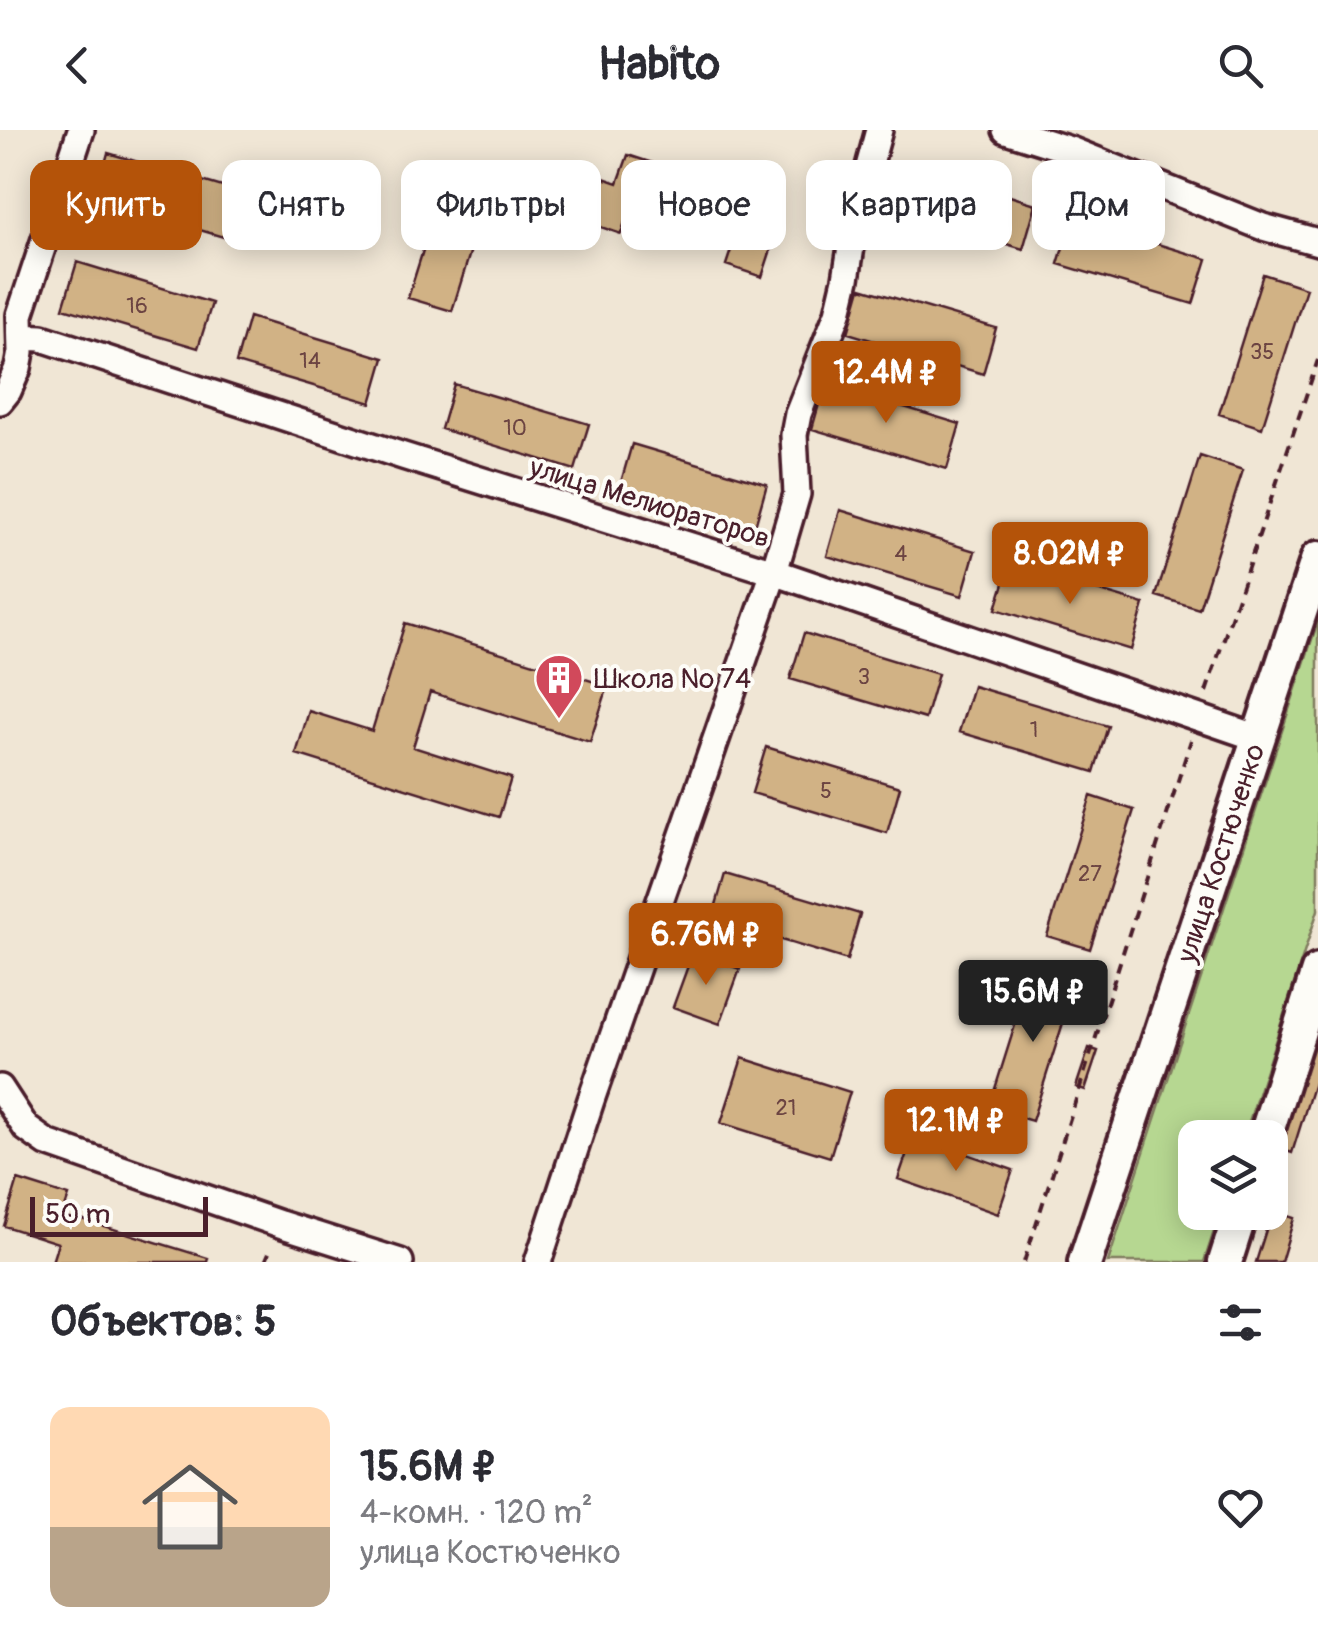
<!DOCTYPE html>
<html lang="ru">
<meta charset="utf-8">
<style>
:root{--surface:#fff;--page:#f2f2f3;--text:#2b2b33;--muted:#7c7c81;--accent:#b45309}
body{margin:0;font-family:Pangolin,sans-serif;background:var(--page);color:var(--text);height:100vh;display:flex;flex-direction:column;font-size:38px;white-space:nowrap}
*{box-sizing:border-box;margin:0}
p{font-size:32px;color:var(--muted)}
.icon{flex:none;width:55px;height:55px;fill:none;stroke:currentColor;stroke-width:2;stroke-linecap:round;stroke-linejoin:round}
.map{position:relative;height:1132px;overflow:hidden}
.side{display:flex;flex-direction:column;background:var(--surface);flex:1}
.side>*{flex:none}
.guide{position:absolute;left:30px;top:30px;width:1260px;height:90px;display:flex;gap:20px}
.buttons{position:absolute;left:1178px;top:990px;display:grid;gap:20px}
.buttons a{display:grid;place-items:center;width:110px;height:110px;border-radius:20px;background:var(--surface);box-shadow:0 5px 25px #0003;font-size:50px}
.scale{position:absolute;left:30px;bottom:25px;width:178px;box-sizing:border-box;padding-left:10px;border:5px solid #4a1f2b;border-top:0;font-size:28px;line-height:35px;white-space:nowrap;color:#4a1f2b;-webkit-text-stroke:8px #fdfcf7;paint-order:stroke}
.price{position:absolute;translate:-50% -85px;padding:0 22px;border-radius:10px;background:var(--accent);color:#fff;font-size:32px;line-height:65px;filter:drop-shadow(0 2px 5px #0008)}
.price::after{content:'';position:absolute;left:50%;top:60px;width:30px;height:22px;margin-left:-15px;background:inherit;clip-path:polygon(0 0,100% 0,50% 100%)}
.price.selected{background:#222;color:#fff}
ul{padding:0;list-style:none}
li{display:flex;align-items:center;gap:30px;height:250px;padding:0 50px}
li span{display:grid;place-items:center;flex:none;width:280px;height:200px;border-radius:20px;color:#555}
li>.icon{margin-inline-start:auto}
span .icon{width:120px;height:120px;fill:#fffc;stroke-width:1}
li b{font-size:42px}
h2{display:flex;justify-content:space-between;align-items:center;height:120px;padding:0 50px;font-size:42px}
.tag{padding:0 35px;border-radius:20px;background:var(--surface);box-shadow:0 5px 25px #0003;font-size:35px;line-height:90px}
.tag.selected{background:var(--accent);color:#fff}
header{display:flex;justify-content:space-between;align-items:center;height:130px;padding:0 50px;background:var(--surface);font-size:45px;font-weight:700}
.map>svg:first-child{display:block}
.green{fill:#b6d791;stroke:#807b5e;stroke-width:2.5}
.building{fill:#d1b285;stroke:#4a1f2b;stroke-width:2.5}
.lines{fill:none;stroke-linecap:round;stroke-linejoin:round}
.minor-casing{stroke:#4a1f2b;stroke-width:32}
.tertiary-casing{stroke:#4a1f2b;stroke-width:40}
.path{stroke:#4a1f2b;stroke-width:4;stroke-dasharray:10 8;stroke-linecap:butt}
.minor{stroke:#fdfcf7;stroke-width:25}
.tertiary{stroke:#fdfcf7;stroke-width:32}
.labels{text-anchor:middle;stroke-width:8;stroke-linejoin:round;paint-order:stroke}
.number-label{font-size:22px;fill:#6c4442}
.street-label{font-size:28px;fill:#4a1f2b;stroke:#fdfcf7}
.poi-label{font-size:28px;fill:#4a1f2b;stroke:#fdfcf7;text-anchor:start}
</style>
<header><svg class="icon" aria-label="back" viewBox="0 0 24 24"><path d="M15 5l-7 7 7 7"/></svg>Habito<svg class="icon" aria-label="search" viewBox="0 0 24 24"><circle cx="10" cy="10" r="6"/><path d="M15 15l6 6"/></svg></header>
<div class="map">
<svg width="1318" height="1132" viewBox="0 0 1318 1132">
<rect width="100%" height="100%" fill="#f0e6d5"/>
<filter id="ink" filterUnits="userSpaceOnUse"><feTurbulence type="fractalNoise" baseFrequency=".01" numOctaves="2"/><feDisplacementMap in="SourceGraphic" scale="20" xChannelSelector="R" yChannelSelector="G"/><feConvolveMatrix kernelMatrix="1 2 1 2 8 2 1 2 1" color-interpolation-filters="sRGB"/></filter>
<g filter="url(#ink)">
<path class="green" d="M1318 491V780L1244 1007 1195 1008V1082L1220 1083 1204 1132H1108Z"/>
<path class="building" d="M108 23 243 63 230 109 95 69Z
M628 25 762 69 754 94 777 101 762 147 726 135 734 111 630 77 621 104 586 92 601 47 618 53Z
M452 28 495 42 452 181 408 168Z
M901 33 1036 74 1023 119 888 79Z
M1072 88 1207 129 1193 174 1058 134Z
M77 132 212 173 198 218 63 178Z
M1263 144 1306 158 1262 298 1219 284Z
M861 158 996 198 983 244 848 203Z
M249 187 384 228 371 273 236 233Z
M825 253 960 294 947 339 812 299Z
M454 254 589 294 575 340 441 299Z
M632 314 767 354 754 400 619 359Z
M1200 326 1243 340 1199 479 1156 466Z
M840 380 975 421 962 466 827 426Z
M1010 434 1144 474 1131 520 996 479Z
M405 493 608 556 590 612 430 562 413 617 511 648 499 687 296 624 309 581 372 601Z
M804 503 938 544 925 589 790 549Z
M973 556 1108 596 1094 642 959 602Z
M766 617 900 657 887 703 752 663Z
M1091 666 1134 680 1090 819 1047 806Z
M725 744 860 784 847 830 712 789Z
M693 822 740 839 720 894 673 877Z
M1033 838 1076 852 1032 991 989 978Z
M1302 913 1318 918V940L1292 1023 1271 1016Z
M1089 918 1098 921 1085 960 1076 957Z
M742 928 850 962 830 1027 721 993Z
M913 1005 1013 1040 998 1084 898 1049Z
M18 1050 69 1066 62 1086 80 1091 81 1089 208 1128 207 1132H52L58 1113 4 1096Z
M1272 1081 1294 1088 1281 1132H1256Z"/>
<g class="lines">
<g class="minor-casing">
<path id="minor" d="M1006 0 1073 21 1263 97 1318 112
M21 207 42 208 403 326 774 442 1258 608
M0 271 8 261 18 238 21 222 20 185 81 0
M0 958 26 998 47 1013 280 1094 400 1132
M538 1132 591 970 774 442 797 364 794 305 798 284 838 183 846 149 856 85 879 0"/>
</g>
<g class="tertiary-casing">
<path id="tertiary" d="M1265 1008 1318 841
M1085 1132 1318 428
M1225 1132 1241 1082"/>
</g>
<path class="path" d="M1206 562 1318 230
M265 1132 271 1118
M1024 1132 1191 610"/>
<use href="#minor" class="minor"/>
<use href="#tertiary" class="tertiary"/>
</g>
</g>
<defs>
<g id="building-pin" transform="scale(2.5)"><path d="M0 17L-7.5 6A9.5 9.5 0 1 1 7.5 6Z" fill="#d1495b" stroke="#fdfcf7"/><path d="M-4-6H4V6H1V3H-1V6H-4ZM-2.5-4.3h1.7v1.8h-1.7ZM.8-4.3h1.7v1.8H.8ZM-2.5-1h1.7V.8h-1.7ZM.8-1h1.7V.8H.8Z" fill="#fff"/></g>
</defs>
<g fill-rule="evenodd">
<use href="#building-pin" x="559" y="548"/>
</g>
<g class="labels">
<g class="number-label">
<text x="137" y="183">16</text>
<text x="1262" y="229">35</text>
<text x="310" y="238">14</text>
<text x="515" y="305">10</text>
<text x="901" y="431">4</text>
<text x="864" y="554">3</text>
<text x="1034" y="607">1</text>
<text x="826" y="668">5</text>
<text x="1090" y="751">27</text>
<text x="786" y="985">21</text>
</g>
<g class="street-label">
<text transform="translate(650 372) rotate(17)" y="10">улица Мелиораторов</text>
<text transform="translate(1220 723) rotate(-72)" y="10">улица Костюченко</text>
</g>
<g class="poi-label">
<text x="594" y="558">Школа № 74</text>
</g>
</g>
</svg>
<div class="buttons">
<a><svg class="icon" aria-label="layers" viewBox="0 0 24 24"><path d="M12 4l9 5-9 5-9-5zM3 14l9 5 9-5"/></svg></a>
</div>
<div class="scale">50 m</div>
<b class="price" style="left:886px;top:296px">12.4M ₽</b>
<b class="price" style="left:1070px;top:477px">8.02M ₽</b>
<b class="price" style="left:706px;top:858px">6.76M ₽</b>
<b class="price selected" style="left:1033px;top:915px">15.6M ₽</b>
<b class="price" style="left:956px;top:1044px">12.1M ₽</b>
<div class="guide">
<a class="tag selected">Купить</a>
<a class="tag">Снять</a>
<a class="tag">Фильтры</a>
<a class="tag">Новое</a>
<a class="tag">Квартира</a>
<a class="tag">Дом</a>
</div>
</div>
<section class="side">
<h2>Объектов: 5<svg class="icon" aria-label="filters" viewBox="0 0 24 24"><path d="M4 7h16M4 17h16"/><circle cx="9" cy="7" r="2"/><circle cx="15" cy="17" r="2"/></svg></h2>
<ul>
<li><span style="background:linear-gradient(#ffd9b3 60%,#b9a48a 0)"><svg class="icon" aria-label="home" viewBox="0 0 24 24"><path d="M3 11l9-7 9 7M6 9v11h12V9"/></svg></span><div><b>15.6M ₽</b><p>4-комн. · 120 m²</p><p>улица Костюченко</p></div><svg class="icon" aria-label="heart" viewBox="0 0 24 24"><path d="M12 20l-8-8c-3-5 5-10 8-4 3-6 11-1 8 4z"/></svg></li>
</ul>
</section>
